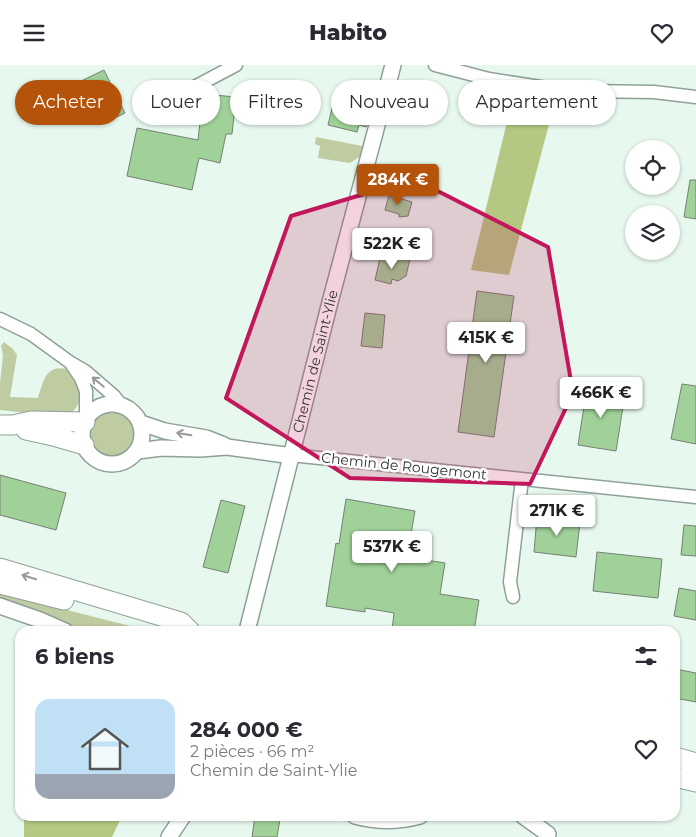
<!DOCTYPE html>
<html lang="fr">
<meta charset="utf-8">
<style>
:root{--surface:#fff;--page:#f7f7f7;--text:#2b2b33;--muted:#7c7c81;--line:#e1e1e2;--accent:#b45309}
body{margin:0;font-family:Montserrat,sans-serif;background:var(--page);color:var(--text);height:100vh;display:flex;flex-direction:column;font-size:19px;white-space:nowrap}
*{box-sizing:border-box;margin:0}
p{font-size:16px;color:var(--muted)}
.icon{flex:none;width:28px;height:28px;fill:none;stroke:currentColor;stroke-width:2;stroke-linecap:round;stroke-linejoin:round}
.map{position:relative;flex:1;overflow:hidden}
.drawer{position:absolute;left:15px;top:561px;width:665px;height:195px;display:flex;flex-direction:column;background:var(--surface);border-radius:15px;box-shadow:0 1px 4px #0004}
.drawer>*{flex:none}
.banner{position:absolute;left:15px;top:15px;width:666px;height:45px;display:flex;gap:10px}
.tools{position:absolute;left:625px;top:75px;display:grid;gap:10px}
.tools a{display:grid;place-items:center;width:55px;height:55px;border-radius:50%;background:var(--surface);box-shadow:0 1px 4px #0004;font-size:25px}
.price{position:absolute;translate:-50% -42px;padding:0 11px;border-radius:5px;background:#fff;color:#222;font-size:16px;line-height:32px;filter:drop-shadow(0 1px 2px #0008)}
.price::after{content:'';position:absolute;left:50%;top:30px;width:15px;height:11px;margin-left:-8px;background:inherit;clip-path:polygon(0 0,100% 0,50% 100%)}
.price.on{background:var(--accent);color:#fff}
ul{padding:0;list-style:none}
li{display:flex;align-items:center;gap:15px;height:125px;padding:0 20px}
li+li{border-top:1px solid var(--line)}
li span{display:grid;place-items:center;flex:none;width:140px;height:100px;border-radius:15px;color:#555}
li>.icon{margin-inline-start:auto}
span .icon{width:60px;height:60px;fill:#fffc;stroke-width:1}
li b{font-size:21px}
h2{display:flex;justify-content:space-between;align-items:center;height:60px;padding:0 20px;font-size:21px}
.pill{padding:0 18px;border-radius:22px;background:var(--surface);box-shadow:0 1px 4px #0004;font-size:18px;line-height:45px}
.pill.on{background:var(--accent);color:#fff}
header{display:flex;justify-content:space-between;align-items:center;height:65px;padding:0 20px;background:var(--surface);font-size:22px;font-weight:800}
.map>svg:first-child{display:block}
.green{fill:#bfcba1}
.forest{fill:#b5c883}
.building{fill:#a0d199;stroke:#768174}
.lines{fill:none;stroke-linecap:round;stroke-linejoin:round}
.minor-casing{stroke:#8fa097;stroke-width:15}
.tertiary-casing{stroke:#8fa097;stroke-width:18}
.primary-casing{stroke:#8fa097;stroke-width:21}
.minor{stroke:#fff;stroke-width:12}
.tertiary{stroke:#fff;stroke-width:15}
.primary{stroke:#fff;stroke-width:19}
.oneway{stroke:#969a98}
.marked{fill:#c2185b;fill-opacity:0.2;stroke:#c2185b;stroke-width:4;stroke-linejoin:round}
.labels{text-anchor:middle;stroke-width:5;stroke-linejoin:round;paint-order:stroke}
.street-label{font-size:14px;fill:#2e3531;stroke:#fff}
</style>
<header><svg class="icon" aria-label="menu" viewBox="0 0 24 24"><path d="M4 6h16M4 12h16M4 18h16"/></svg>Habito<svg class="icon" aria-label="heart" viewBox="0 0 24 24"><path d="M12 20l-8-8c-3-5 5-10 8-4 3-6 11-1 8 4z"/></svg></header>
<div class="map">
<svg width="696" height="772" viewBox="0 0 696 772">
<rect width="100%" height="100%" fill="#e7f9ef"/>
<path class="green" d="M384 4 361 91 350 98 318 93 320 81 315 79 316 72 362 81Z
M4 277 13 284 17 290 10 332 38 333C44 315 45 300 68 304 78 319 87 334 71 348H27L0 345V319L3 290 1 281Z
M90 369a23 23 0 1 1 46 0a23 23 0 1 1-46 0Z
M0 528 150 566H83L64 557 0 533Z"/>
<path class="forest" d="M514 28 556 33 509 210 471 205Z
M24 751H122L112 772H24Z"/>
<path class="building" d="M104 5 125 48 104 58 83 15Z
M422 25 437 29 433 56 411 51 414 42H418Z
M203 29 236 32 232 69H226L220 98 199 93 192 125 127 111 137 63 198 75Z
M334 35 355 40 356 37 371 41 366 62 359 60 357 67 328 60Z
M690 115H696V154L684 152Z
M389 130 412 137 408 151 399 152V149L385 145Z
M397 191 410 194 406 211 398 216 392 214 391 219 375 215 380 193 396 197Z
M477 226 514 231 494 372 458 367Z
M365 248 385 250 382 283 361 281Z
M682 319 696 321V379L671 374Z
M587 322 625 329 616 386 578 380Z
M0 410 66 428 56 465 0 450Z
M346 434 415 446 407 492 445 498 440 529 479 535 474 566 392 565 394 548 365 543V547L326 541 336 478 339 479Z
M221 435 245 441 228 508 203 502Z
M537 452 580 457 576 492 534 487Z
M684 460 696 461V491L681 490Z
M597 487 662 494 658 533 593 526Z
M679 523 696 526V555L674 551Z
M675 604 696 608V637L675 633Z
M255 751 280 754 277 772H252Z"/>
<g class="lines">
<g class="minor-casing">
<path id="minor" d="M435 0 489 14 547 23 582 26 654 27 696 32
M185 27 236 0
M0 254 31 269 71 298 85 306 114 331 121 340
M72 300 81 313 86 326V354
M291 390 696 432
M513 532 510 517 522 414"/>
</g>
<g class="tertiary-casing">
<g id="tertiary">
<circle cx="112" cy="369" r="30"/>
<path d="M141 358 165 366 206 373 224 380"/>
<path d="M138 386 161 383 200 384 227 382 285 390H291"/>
<path d="M0 541 40 555 65 566"/>
<path id="s1" d="M247 566 329 241 393 0"/>
<path d="M355 751C377 757 398 757 420 751"/>
<path d="M523 751 548 769"/>
<path d="M169 772 183 751"/>
</g>
</g>
<g class="primary-casing">
<path id="primary" d="M0 360H13L31 356 85 357
M26 365 53 371 84 380
M0 503 181 557 190 566
M0 519 64 535
M675 692 696 698
M675 712 696 717"/>
</g>
<use href="#minor" class="minor"/>
<use href="#tertiary" class="tertiary"/>
<use href="#primary" class="primary"/>
</g>
<defs><path id="oneway-shaft" d="M-6 0H5M1.5-3L5.5 0L1.5 3" fill="none" stroke-width="1.6" stroke-linecap="round" stroke-linejoin="round" transform="scale(1.25)"/></defs>
<g class="oneway">
<use href="#oneway-shaft" transform="translate(98 317) rotate(-140)"/>
<use href="#oneway-shaft" transform="translate(184 369) rotate(-171)"/>
<use href="#oneway-shaft" transform="translate(29 512) rotate(-163)"/>
</g>
<path class="marked" d="M414 114 548 182 573 328 530 419 350 413 226 333 291 151Z"/>
<g class="labels">
<g class="street-label">
<text dy="5" stroke="none"><textPath href="#s1" startOffset="278">Chemin de Saint-Ylie</textPath></text>
<text transform="translate(404 401) rotate(6)" y="5">Chemin de Rougemont</text>
</g>
</g>
</svg>
<div class="tools">
<a><svg class="icon" aria-label="locate" viewBox="0 0 24 24"><circle cx="12" cy="12" r="6"/><path d="M12 2v4M12 18v4M2 12h4M18 12h4"/></svg></a>
<a><svg class="icon" aria-label="layers" viewBox="0 0 24 24"><path d="M12 4l9 5-9 5-9-5zM3 14l9 5 9-5"/></svg></a>
</div>
<b class="price on" style="left:398px;top:141px">284K €</b>
<b class="price" style="left:392px;top:205px">522K €</b>
<b class="price" style="left:486px;top:299px">415K €</b>
<b class="price" style="left:601px;top:354px">466K €</b>
<b class="price" style="left:557px;top:472px">271K €</b>
<b class="price" style="left:392px;top:508px">537K €</b>
<div class="banner">
<a class="pill on">Acheter</a>
<a class="pill">Louer</a>
<a class="pill">Filtres</a>
<a class="pill">Nouveau</a>
<a class="pill">Appartement</a>
</div>
<section class="drawer">
<h2>6 biens<svg class="icon" aria-label="filters" viewBox="0 0 24 24"><path d="M4 7h16M4 17h16"/><circle cx="9" cy="7" r="2"/><circle cx="15" cy="17" r="2"/></svg></h2>
<ul>
<li><span style="background:linear-gradient(#bfe0f5 75%,#9aa5b1 0)"><svg class="icon" aria-label="home" viewBox="0 0 24 24"><path d="M3 11l9-7 9 7M6 9v11h12V9"/></svg></span><div><b>284 000 €</b><p>2 pièces · 66 m²</p><p>Chemin de Saint-Ylie</p></div><svg class="icon" aria-label="heart" viewBox="0 0 24 24"><path d="M12 20l-8-8c-3-5 5-10 8-4 3-6 11-1 8 4z"/></svg></li>
</ul>
</section>
</div>
